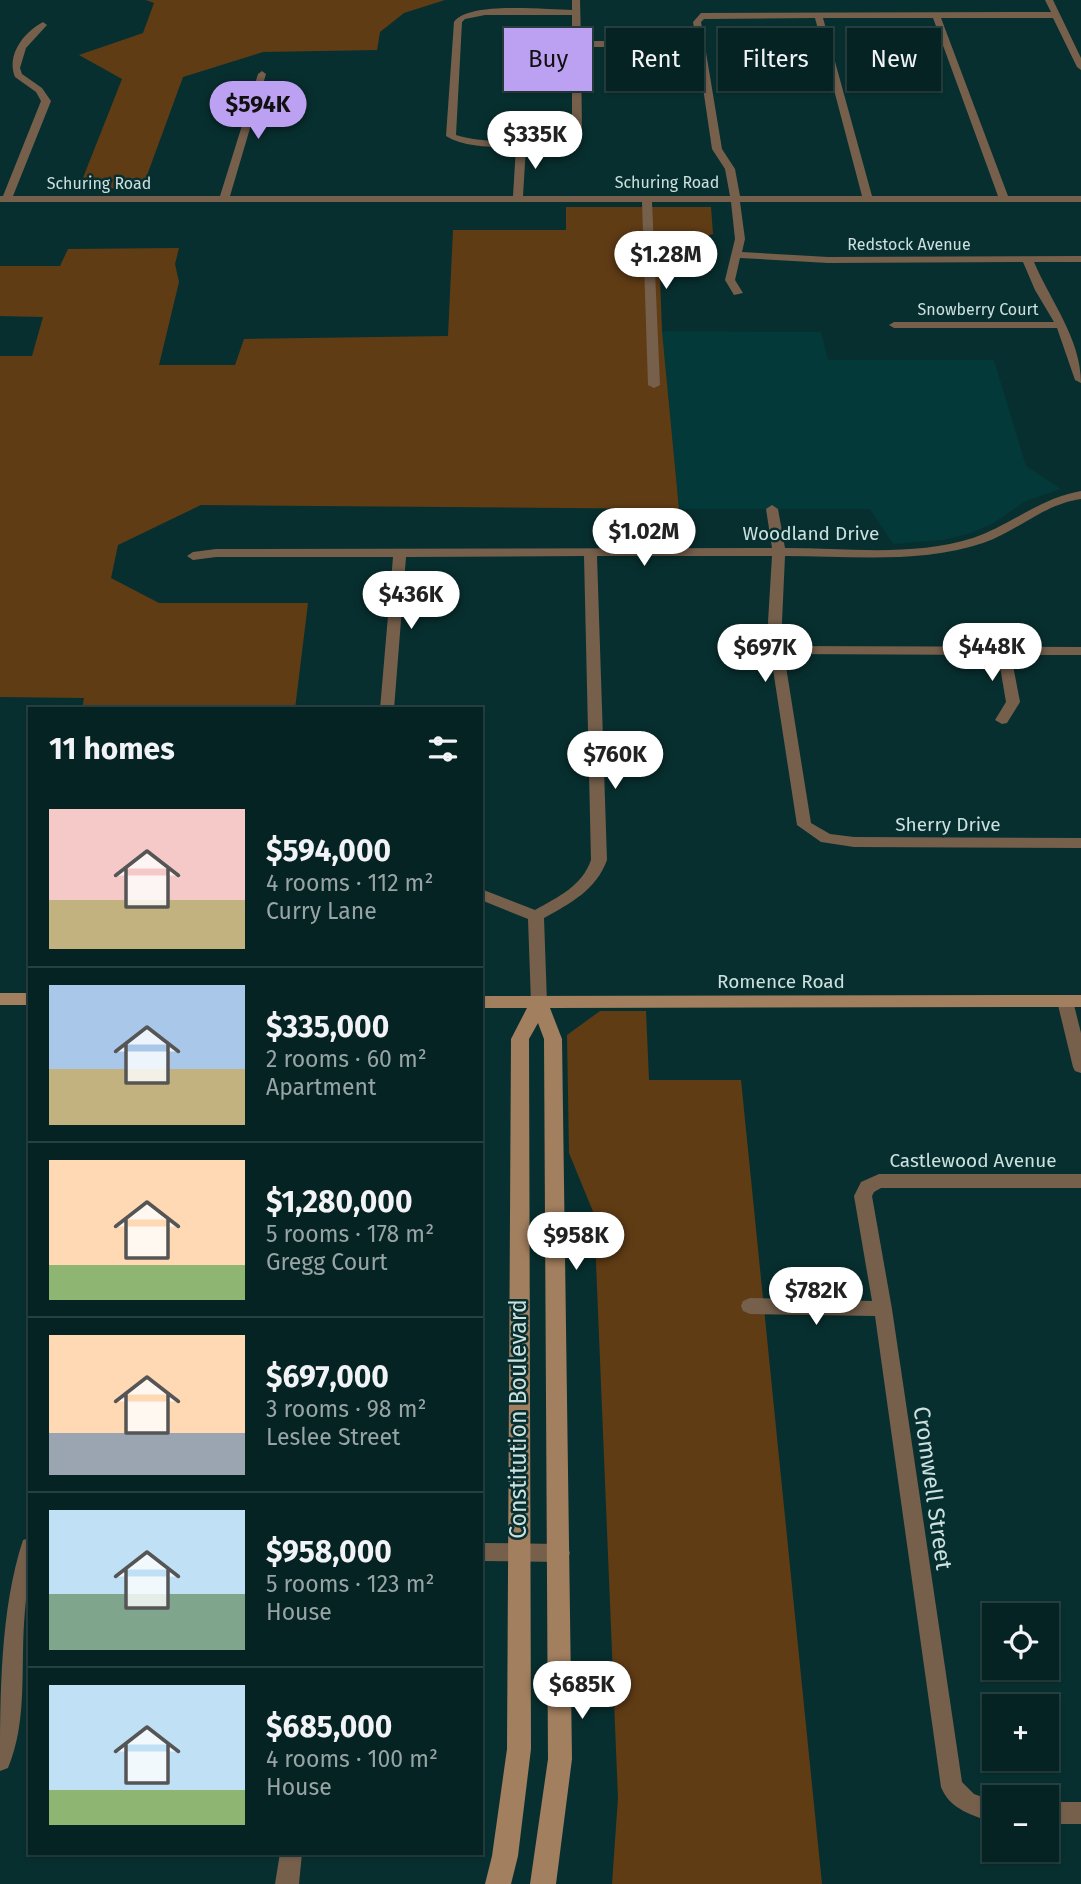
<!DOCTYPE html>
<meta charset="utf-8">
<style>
:root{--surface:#062323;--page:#0f2b2b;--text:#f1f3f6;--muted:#98a4a6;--line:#274041;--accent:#bca0f2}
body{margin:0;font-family:"Fira Sans",sans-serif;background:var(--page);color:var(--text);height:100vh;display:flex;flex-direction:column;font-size:26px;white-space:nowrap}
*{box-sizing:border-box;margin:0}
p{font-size:23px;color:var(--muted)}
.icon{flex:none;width:38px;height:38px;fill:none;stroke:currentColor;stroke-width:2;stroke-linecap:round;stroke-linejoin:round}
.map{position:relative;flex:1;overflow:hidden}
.sheet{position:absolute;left:28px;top:707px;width:455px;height:1148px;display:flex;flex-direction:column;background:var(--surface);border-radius:0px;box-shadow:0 2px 5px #0004,0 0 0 2px var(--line)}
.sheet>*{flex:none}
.banner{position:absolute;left:504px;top:28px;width:471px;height:63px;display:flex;gap:14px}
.tools{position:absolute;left:982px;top:1603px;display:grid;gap:14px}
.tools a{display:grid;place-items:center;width:77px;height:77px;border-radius:0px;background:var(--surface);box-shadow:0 2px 5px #0004,0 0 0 2px var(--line);font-size:35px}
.price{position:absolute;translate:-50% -60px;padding:0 16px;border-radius:24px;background:#fff;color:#222;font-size:23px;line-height:46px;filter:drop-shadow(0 2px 4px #0008)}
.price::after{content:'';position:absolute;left:50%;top:42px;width:21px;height:16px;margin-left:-10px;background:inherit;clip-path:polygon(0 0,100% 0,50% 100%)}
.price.current{background:var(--accent);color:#111}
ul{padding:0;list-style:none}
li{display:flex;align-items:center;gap:21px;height:175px;padding:0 21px}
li+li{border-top:2px solid var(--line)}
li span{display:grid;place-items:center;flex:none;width:196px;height:140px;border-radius:0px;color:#555}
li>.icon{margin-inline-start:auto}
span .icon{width:84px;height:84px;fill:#fffc;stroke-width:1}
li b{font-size:30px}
h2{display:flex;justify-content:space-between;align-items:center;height:84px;padding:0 21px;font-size:30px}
.tag{padding:0 24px;border-radius:0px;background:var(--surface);box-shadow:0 2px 5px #0004,0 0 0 2px var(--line);font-size:24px;line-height:63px}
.tag.current{background:var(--accent);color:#111}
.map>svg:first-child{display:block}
.built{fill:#033939}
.green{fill:#603c15}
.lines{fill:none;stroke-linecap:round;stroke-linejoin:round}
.street{fill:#76604c;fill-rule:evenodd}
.secondary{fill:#a27f5f;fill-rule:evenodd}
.labels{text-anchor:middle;stroke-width:5;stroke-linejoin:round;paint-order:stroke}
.far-street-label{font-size:16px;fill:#cce0df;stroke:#082f2f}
.street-label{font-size:19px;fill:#cce0df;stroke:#082f2f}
.near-street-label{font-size:23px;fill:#cce0df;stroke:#082f2f}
</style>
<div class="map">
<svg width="1081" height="1884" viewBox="0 0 1081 1884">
<rect width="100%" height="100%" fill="#082f2f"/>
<path class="built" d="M662 331 821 332 828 360H994L1026 466 1061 489 1026 501 992 524 971 533 943 540 893 544 870 509H679Z"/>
<path class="green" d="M146 0H445L404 13 380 32 377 50 263 52 183 77 142 189 79 188 122 79 79 55 143 33 154 3Z
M566 207H711L713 234 659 251 662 331 679 509 201 505 118 545 111 578 159 603H308L295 709H82L84 698 0 697V356H32L43 317 0 316V266H60L68 249 179 248 175 264 179 282 159 365H235L244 339 448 336 453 230H566Z
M600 1011H646L649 1080H741L822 1884H612L618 1798 594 1214 569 1153 567 1035Z"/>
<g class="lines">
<path class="street" d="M572 0H580L581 41H696L693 22 701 13 1051 12 1045 0H1053L1081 58V70L1077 67 1053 18H941L1008 196H1081V202H740L745 239 742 252 828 257 1081 256V262H1034C1051 302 1081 339 1081 383L1075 380 1057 328H894L889 325 894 322H1054L1035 290 1023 262 828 263 740 258 735 280 743 293 734 295 725 280 735 239 731 202H652L660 385 654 388 648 385 642 202H0V196H3L41 101 36 92 15 77C6 55 24 32 43 22L47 25 26 48 20 68 22 74 42 88 51 101 13 196H220L258 74 262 71 266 74 230 196H513L516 147C494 147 465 148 446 136L454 22C469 1 546 10 572 10ZM485 15H572V134C545 144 483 144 456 135L462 22 465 19ZM815 18 862 196H740L735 169 722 149 701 22 704 19ZM823 18H933L998 196H872ZM581 47H697L712 149 725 169 730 196H523L526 146 567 141 582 135Z
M1081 491V499C1044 504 1018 531 983 543 921 564 850 556 785 556L782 622 783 646 1081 647V655H1011L1020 702 1007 723 1002 724 995 720 1006 702 998 655 784 654 811 823 830 834 854 837 1081 838V848L854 847 821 842 797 825 770 650 768 622 772 556H597L607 860C596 890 571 903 544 918L547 1003 539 1009 531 1003 528 919 481 900V889L535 910C558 897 582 886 591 860L584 556 406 557 394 709H380L393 557H216L193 560 187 556 193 552 216 549 772 548 766 509 772 505 778 509 785 548C846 548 914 557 973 538 1011 525 1040 498 1081 491Z
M1065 995 1073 1001 1081 1033V1073L1075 1071 1073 1067 1057 1001Z
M879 1174H1081V1188H881L874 1192 872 1196 892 1309 962 1782 974 1794 994 1801V1823C973 1815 950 1810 941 1787L875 1316 750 1314 743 1311 741 1306 743 1301 750 1298 872 1301 854 1196 861 1182Z
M30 1538C30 1567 26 1595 24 1624 21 1671 27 1723 8 1768L0 1771C0 1696 0 1610 23 1540Z
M481 1543 560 1544 567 1546 570 1553 567 1560 560 1562 481 1561Z
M1046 1802H1081V1824H1046Z
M280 1853H302L299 1884H275Z"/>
<path class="secondary" d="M0 993H30V1005H0Z
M1081 995V1007L550 1008 562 1039 572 1759 556 1884H530L548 1759 544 1039 538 1023 529 1039 531 1749 518 1856 511 1884H485L492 1856 507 1749 511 1039 527 1008H481V996Z"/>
</g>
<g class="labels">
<g class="far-street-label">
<text x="667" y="188">Schuring Road</text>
<text x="99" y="189">Schuring Road</text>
<text x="909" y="250">Redstock Avenue</text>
<text x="978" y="315">Snowberry Court</text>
</g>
<g class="street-label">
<text x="811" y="540">Woodland Drive</text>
<text x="948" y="831">Sherry Drive</text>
<text x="781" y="988">Romence Road</text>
<text x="973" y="1167">Castlewood Avenue</text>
</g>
<g class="near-street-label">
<text transform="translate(518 1419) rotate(-90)" y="8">Constitution Boulevard</text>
<text transform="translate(933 1488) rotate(82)" y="8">Cromwell Street</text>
</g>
</g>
</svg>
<div class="tools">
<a><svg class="icon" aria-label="locate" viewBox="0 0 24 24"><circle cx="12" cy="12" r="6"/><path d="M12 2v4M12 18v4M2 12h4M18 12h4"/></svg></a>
<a>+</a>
<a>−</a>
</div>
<b class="price current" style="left:258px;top:141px">$594K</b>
<b class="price" style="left:535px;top:171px">$335K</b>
<b class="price" style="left:666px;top:291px">$1.28M</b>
<b class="price" style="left:644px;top:568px">$1.02M</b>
<b class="price" style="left:411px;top:631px">$436K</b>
<b class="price" style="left:992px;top:683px">$448K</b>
<b class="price" style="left:765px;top:684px">$697K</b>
<b class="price" style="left:615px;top:791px">$760K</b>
<b class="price" style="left:576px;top:1272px">$958K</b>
<b class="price" style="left:816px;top:1327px">$782K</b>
<b class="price" style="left:582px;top:1721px">$685K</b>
<div class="banner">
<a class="tag current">Buy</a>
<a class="tag">Rent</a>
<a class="tag">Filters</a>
<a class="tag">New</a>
</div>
<section class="sheet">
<h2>11 homes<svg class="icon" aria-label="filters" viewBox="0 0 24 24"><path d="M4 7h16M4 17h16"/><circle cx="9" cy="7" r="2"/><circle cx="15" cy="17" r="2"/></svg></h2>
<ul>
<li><span style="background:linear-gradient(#f6c9c9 65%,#c2b280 0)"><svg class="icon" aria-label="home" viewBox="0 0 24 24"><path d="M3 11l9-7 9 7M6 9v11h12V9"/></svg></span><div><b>$594,000</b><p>4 rooms · 112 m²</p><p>Curry Lane</p></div></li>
<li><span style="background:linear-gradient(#a9c7e8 60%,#c2b280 0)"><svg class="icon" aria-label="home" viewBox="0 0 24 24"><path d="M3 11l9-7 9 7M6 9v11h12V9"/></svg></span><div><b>$335,000</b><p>2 rooms · 60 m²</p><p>Apartment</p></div></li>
<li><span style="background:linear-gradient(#ffd9b3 75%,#8fb573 0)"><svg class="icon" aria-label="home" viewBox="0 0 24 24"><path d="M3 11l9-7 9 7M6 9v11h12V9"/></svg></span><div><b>$1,280,000</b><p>5 rooms · 178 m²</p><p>Gregg Court</p></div></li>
<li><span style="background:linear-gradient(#ffd9b3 70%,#9aa5b1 0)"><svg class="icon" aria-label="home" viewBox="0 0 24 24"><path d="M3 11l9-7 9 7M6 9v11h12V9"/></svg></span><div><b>$697,000</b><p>3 rooms · 98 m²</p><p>Leslee Street</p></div></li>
<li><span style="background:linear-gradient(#bfe0f5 60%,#7fa58c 0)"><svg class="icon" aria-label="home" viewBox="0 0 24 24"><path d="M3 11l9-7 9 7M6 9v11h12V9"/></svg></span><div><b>$958,000</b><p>5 rooms · 123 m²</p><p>House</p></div></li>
<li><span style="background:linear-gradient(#bfe0f5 75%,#8fb573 0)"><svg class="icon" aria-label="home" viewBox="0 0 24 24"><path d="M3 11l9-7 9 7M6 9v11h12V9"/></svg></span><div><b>$685,000</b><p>4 rooms · 100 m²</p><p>House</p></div></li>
</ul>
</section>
</div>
